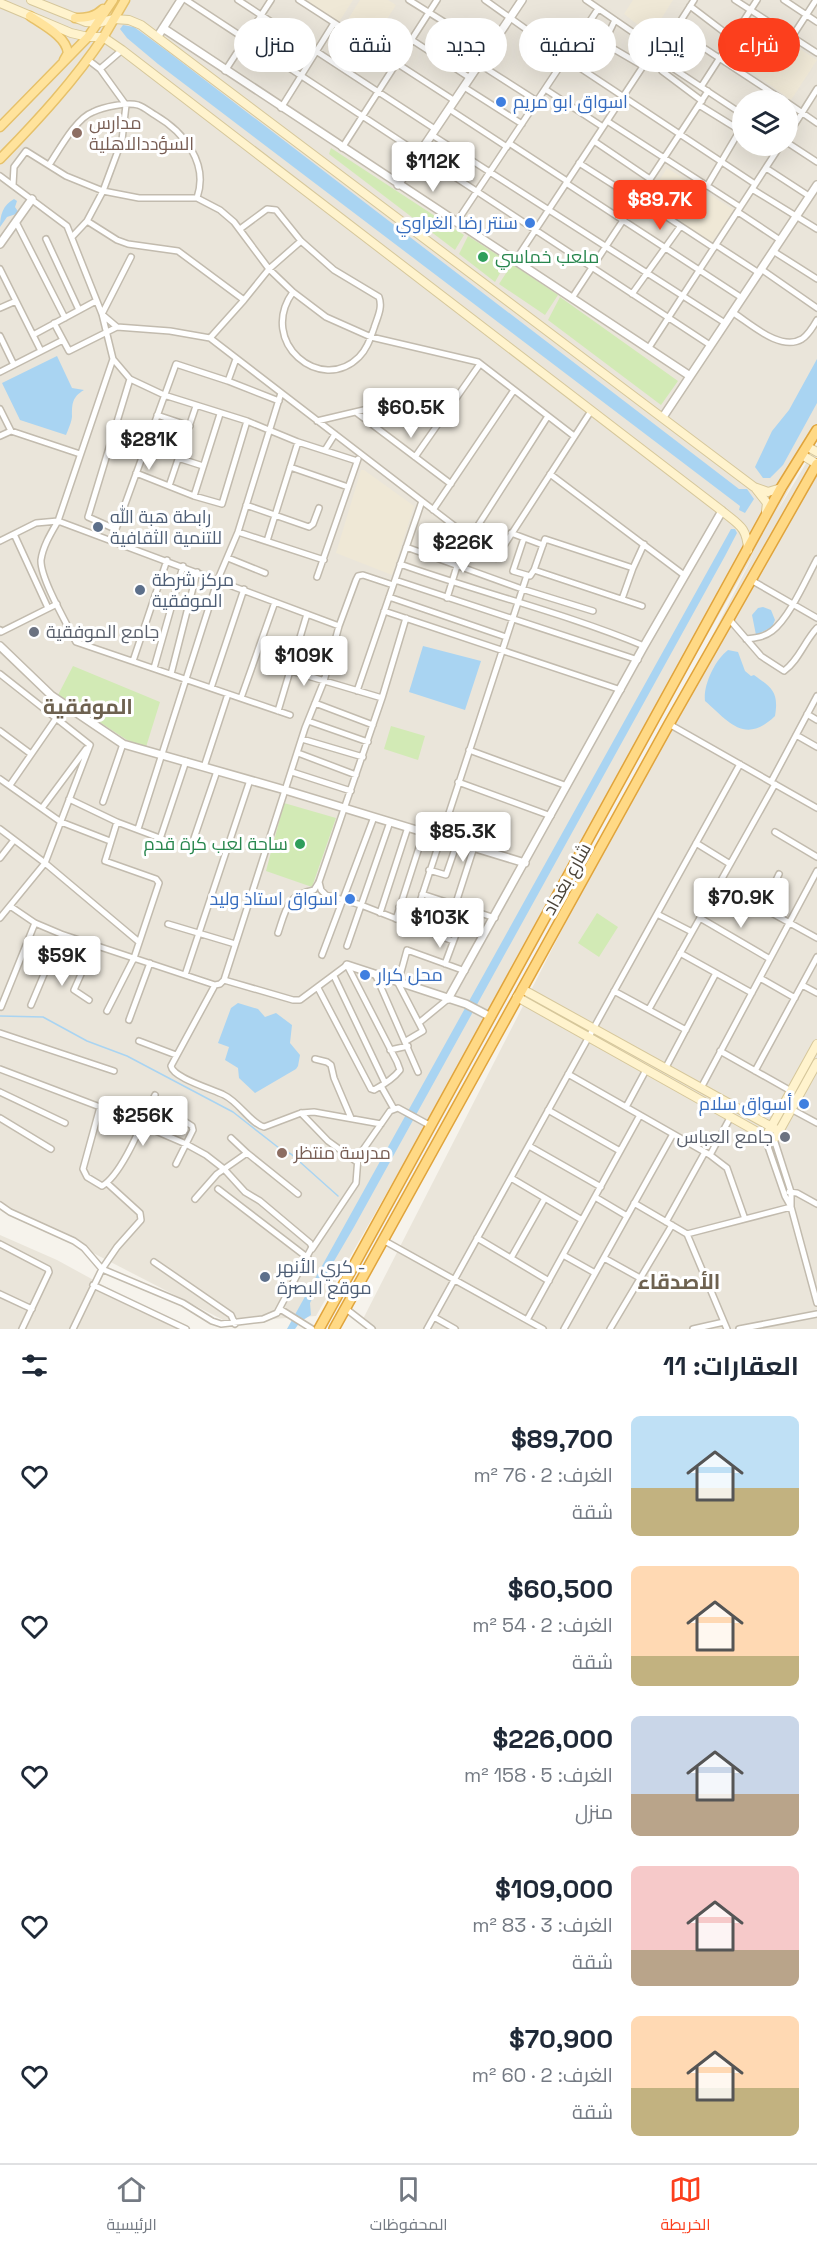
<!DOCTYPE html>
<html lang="ar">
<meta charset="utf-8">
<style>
:root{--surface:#fff;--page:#f6f6f7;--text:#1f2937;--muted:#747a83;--line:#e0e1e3;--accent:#fc3f1d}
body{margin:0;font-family:"Space Grotesk",Cairo,sans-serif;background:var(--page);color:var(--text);direction:rtl;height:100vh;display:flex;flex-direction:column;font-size:22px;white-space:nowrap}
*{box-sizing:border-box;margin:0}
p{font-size:20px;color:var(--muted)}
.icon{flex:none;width:33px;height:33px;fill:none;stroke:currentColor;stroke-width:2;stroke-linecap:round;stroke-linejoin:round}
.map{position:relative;height:1329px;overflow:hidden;direction:ltr}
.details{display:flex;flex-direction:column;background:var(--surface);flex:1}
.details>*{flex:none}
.guide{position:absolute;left:18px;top:18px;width:782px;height:54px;direction:rtl;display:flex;gap:12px}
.buttons{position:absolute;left:732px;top:90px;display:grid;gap:12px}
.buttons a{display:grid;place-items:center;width:66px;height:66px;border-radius:50%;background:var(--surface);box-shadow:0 6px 24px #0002;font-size:30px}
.price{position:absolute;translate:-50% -51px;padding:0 14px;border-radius:6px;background:#fff;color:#222;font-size:20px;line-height:39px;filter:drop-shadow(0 2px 3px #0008)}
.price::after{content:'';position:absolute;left:50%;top:36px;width:18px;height:14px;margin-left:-9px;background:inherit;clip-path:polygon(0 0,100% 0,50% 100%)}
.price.on{background:var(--accent);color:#fff}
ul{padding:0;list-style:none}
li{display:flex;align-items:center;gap:18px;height:150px;padding:0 18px}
li span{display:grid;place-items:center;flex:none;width:168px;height:120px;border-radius:9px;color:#555}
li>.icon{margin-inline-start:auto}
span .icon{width:72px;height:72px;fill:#fffc;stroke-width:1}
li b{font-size:26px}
h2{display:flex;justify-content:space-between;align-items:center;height:72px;padding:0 18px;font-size:26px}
.chip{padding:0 21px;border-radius:27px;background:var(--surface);box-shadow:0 6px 24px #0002;font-size:21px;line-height:54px}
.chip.on{background:var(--accent);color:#fff}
.tabs{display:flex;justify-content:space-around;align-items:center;height:84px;border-top:2px solid var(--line);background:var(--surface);font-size:16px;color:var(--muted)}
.tabs a{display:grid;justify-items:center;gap:3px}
.tabs .on{color:var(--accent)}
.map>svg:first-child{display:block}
.residential{fill:#eae5da;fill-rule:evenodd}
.education{fill:#efe8d6}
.green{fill:#d2eab5}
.water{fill:#a9d4f2}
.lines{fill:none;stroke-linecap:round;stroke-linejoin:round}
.stream{stroke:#a9d4f2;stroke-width:1.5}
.minor-casing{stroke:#c2bbae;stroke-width:8}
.tertiary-casing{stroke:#c2bbae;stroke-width:10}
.secondary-casing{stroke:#d6c79b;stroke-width:10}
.primary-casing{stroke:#e6c16a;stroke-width:11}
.trunk-casing{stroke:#e0a43c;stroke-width:12}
.minor{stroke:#fff;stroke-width:5}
.tertiary{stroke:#fff;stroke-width:7}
.secondary{stroke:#fff3cd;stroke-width:8}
.primary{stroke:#ffe39c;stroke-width:8}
.trunk{stroke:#ffd985;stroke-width:9}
.shop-dot{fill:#3f7fe0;stroke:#fff;stroke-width:2}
.education-dot{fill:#8d6e63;stroke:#fff;stroke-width:2}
.leisure-dot{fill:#2e9e5b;stroke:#fff;stroke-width:2}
.service-dot{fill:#5c6f8a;stroke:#fff;stroke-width:2}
.worship-dot{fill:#6b7280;stroke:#fff;stroke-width:2}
.labels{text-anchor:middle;stroke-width:6;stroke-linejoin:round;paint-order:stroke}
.shop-label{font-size:18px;fill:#366cbe;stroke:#fff;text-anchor:end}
.education-label{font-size:18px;fill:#785e54;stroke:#fff;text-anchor:start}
.leisure-label{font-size:18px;fill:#27864d;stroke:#fff;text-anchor:start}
.service-label{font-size:18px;fill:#4e5e75;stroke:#fff;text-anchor:start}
.worship-label{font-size:18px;fill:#5b616d;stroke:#fff;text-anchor:start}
.street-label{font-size:18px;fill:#4b4439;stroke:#fff}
.quarter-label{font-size:21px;font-weight:bold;fill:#6e6250;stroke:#fff}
</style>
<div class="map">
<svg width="817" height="1329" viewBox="0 0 817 1329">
<rect width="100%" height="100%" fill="#f6f3ec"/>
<path class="residential" d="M0 0H817V437L775 515 817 445V1329H369L363 1319 755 552 316 1316 227 1322 0 1205ZM742 100H788V146H742Z
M0 1235 57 1260 183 1329H0Z"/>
<path class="education" d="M304 0H353L339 22Z
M360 0H388L396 5 375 38 347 21Z
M633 0H673L651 35 624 14Z
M767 28 817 60 791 100 742 65Z
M667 168 734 210 712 242 647 200Z
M361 470H364L414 506 392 575 336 553Z"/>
<path class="green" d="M331 148 464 235 455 250 329 154Z
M468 236 507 261 495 282 459 254Z
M512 264 558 295 545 315 499 284Z
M560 297 678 381 661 405 548 320Z
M73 666 160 702 146 747 127 740 58 695Z
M391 726 425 736 418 760 384 749Z
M284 803 336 818 312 887 266 871Z
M597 913 618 927 599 957 578 943Z"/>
<path class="water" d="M123 25 134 27 167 51 739 489H747L754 499 745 513 739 510 740 506 158 64 127 38 120 29Z
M14 199 17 201 15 207 19 213 7 217 0 227C0 215 3 205 14 199Z
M57 356 72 388 84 390C72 397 72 404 72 416 72 421 68 430 66 435L20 420 2 383Z
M817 359V403L783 465 770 478H763L755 467 772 431 789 410Z
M731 529H735L737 533 725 556 354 1227 313 1297 310 1303 311 1315 300 1322 295 1329H287Z
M763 607 771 610 775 620 772 627 756 635 752 615 758 608Z
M423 646 481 661 465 710 409 692Z
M728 650 738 652 745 671 751 676 754 675C772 688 779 692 775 716 745 745 729 722 705 701 703 685 715 660 728 650Z
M238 1003 258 1009 265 1017 276 1013 292 1025 290 1043 300 1055 298 1066 296 1069 255 1093 239 1078 238 1068 225 1060 229 1047 218 1043 231 1008Z"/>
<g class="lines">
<path class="stream" d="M0 1016 43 1017 87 1041 127 1056 233 1112 279 1148 291 1154 338 1196"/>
<g class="minor-casing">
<path id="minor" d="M186 0 710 345
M238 0 435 129
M299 0 455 101
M409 0 489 50
M485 0 537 37
M586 0 657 49
M694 0 657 58 662 71 702 101
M735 0 817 53
M784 0 817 22
M690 6 732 38
M675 29 783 100
M583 31 643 66
M792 37 816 0
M412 40 470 78
M604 43 615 20
M656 57 742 114
M565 58 755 184
M479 64 537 101
M100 69 122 50
M225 71 271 0
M464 87 522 124
M701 87 757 0
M545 89 603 127
M788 103 817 123
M699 105 741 131
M281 108 334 23
M449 109 507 147
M607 121 740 207
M432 135 725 323
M788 135 817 89
M594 141 650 179
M509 143 567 181
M788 143 817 162
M763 146 775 153
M342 148 437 0
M579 163 637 200
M49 165C59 150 76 118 93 112 103 107 127 102 138 105 144 107 150 112 155 115 184 132 209 163 197 198
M766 168 809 196
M0 176 67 226 102 314 113 359 58 521C51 533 43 546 41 560 40 578 67 624 76 642L290 715
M566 183 742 298
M13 185 14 167 26 151 66 176 103 191 139 198H197L220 210 234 222 269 269 293 292 326 317 371 337 478 362 574 436
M707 186 740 130
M752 189 817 229
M638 198 714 248
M738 212 780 240
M87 221 117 240 128 244 178 251 244 300
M16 222 65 318
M456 223 598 9
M240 229 267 209 276 210 301 241 334 270 379 297C383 308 377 318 374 328 370 339 367 349 359 357 321 395 257 342 293 292
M72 237 87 221 103 191 122 140 126 105 100 69 87 59
M46 239 79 310
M716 245 759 273
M773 251 817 279
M515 261 655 48
M0 269 41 351
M761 269 817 308
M632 294 680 227
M572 298 708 91
M0 308 16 301
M732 312C750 323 780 352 802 339 808 335 813 327 817 320
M102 314 131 257
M104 316 117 327 170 331 210 338 496 558 591 411
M54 323 69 351 117 327
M33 335 96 301
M0 336 14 365
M210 338 244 300 269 269 301 241
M648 349 780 146
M113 359 130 379 164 395 247 421 298 442 357 461
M0 372 63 340
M228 381 236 359
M0 409 11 431 80 454
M357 413 451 484
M157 415 190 426
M317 421 406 400 454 402
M0 436 11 431
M325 450 335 434
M415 457 480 364
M178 458 203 466
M290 467 348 487
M136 473 194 496 222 504 247 421
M550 474 684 575
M169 486 196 406
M194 496 220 414
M246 505 309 527 313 524 319 508
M433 510 514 390
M115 529 88 517 130 379
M238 532 324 560
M511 533 543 545
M14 534 48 608
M524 538 513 571 530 576 534 570 545 539 633 568
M112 540 176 364 228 381 279 401
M0 541 36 523 58 521 339 626
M267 541 298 442
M406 547 522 589 593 611
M228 558 265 573
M400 564C481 593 565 613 644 646
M534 570 642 606
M317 577 358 459
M395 580 638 660
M751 580 817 618
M389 597 506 637
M447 598 457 566 470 538 548 416
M622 599 633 568 644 544
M384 611 621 690
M729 619 761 656 784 671C799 660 804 642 817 628
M0 630 1 632 57 604
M746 639C756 638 764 637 772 631 790 617 806 579 817 559
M133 661 167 560
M154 668 183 566
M291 671 382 698
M0 674 90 745
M171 674 197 572
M211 688 244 589
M357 691 422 501
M241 698 275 602
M315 703 373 725
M278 711 307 614
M807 714 817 720
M308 721 368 742
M669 724 817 808
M0 731 31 754
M796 735 817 747
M302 739 363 757
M469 750 567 786
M298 753 356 775
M204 767 228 694
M292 772 351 791
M0 779 61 822 110 841
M458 782 551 816
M771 782 817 696
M10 785 57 717
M69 799 117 822 173 843
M103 802 123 744
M42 808 86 749
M0 829 45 863 139 942
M138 829 218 579 238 532 281 393
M775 832 817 857
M160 839 186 761
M696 843 730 864
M190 850 217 771
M0 858 14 840
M429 870 446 875 457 843
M319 882 321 890 326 895 361 905 453 941
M719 884 817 938
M422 894 495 918
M10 906 35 923 61 934 215 985 220 984 224 980 305 728 324 681 339 626 356 580 358 576 363 575 393 585
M455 906 474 847
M399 907 458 929 445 964
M763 908 779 874
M380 913 408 827
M657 914 692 932
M0 918 45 863 90 745
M700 918 770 959
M396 919 424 832
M168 924 235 944
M412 926 527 575
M278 933C286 909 287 895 314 890L319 882 382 698 406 618
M347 946 390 822
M680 953 752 993
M322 955 374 817
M52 957 82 972 74 990 89 1000
M185 975 250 780
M334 976 385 1083
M376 976 418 1072
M760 978 795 998
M224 980 293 1000H300L347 965 397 1062 400 1070C394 1078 383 1085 374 1090L371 1089 318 988
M215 985 171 1066C173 1078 212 1089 224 1095 239 1102 250 1123 264 1127L301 1113 314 1112 381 1124
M802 985 817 993
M614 991 686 1030
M31 1005 61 934
M1 1007 35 923
M649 1009 775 784
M107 1011 134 958 159 883 156 879 105 861 117 822
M129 1020 150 963
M420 1022 448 999
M0 1033 114 1071
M139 1041 176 1055
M406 1041 423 1031 398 983 407 950 465 971
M390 1050 408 1046
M720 1051 791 1091
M315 1059 327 1062 331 1065 334 1078 351 1118
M0 1069 100 1107 186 1144 206 1155 224 1169 245 1192 260 1201 310 1243 312 1247 277 1313 263 1319 221 1324 212 1321 183 1303 102 1269 84 1248 74 1241 10 1212 0 1205
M665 1069 716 973
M755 1071 817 957
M568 1074 710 1155 727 1168 745 1219
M381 1086 394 1109
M701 1088 817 871
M0 1092 65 1123
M100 1107 83 1169 87 1177 102 1186C123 1174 144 1118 155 1095
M626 1107 646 1070
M791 1109 817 1123
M548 1110 620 1151
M172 1113 192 1126 193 1130 176 1164
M301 1113 328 1141 357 1162
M0 1118 51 1149
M231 1138 247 1153
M765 1138 785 1196 790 1205
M774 1139 791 1192V1207L817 1303
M529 1146 601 1187
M710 1155 730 1118
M511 1178 582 1220
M218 1189 308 1258
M789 1192 797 1193 817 1204
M595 1197 627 1216
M195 1199 217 1174 247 1153 298 1194
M634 1203 687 1234 727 1329
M666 1222 705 1152
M687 1234 791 1207
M477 1238 549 1281
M383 1240 543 1329
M0 1244 48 1269 49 1272 22 1329
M312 1249 356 1183 358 1157 390 1111 398 1108 431 1126
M563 1255 595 1273
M511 1258 545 1198
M604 1258 640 1278
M154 1262 231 1315 235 1324
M93 1285 186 1329
M0 1294 32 1309
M345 1308 372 1329
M280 1309 312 1329
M434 1317 455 1329
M527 1320 640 1115
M73 1329 102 1269 117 1247 141 1220 140 1213 107 1183
M427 1329 740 764
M564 1329 673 1134
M610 1329 672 1225
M693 1329 724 1322
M739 1329 817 1314"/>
</g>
<g class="tertiary-casing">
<path id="tertiary" d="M163 28 690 376
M158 36 181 0
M398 185 522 0
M0 244 32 199
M663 417 817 185
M0 646 52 696 123 744 285 790 525 863
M347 965 466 1004 491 1017
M448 999 644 646 722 511"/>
</g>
<g class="secondary-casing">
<path id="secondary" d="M31 0 86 22 98 23 114 19 129 20 141 25 754 487 768 492 781 488
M0 3 71 33 88 37H103L122 50 722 511C739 525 747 527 748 550
M808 447 817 452
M802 455 817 464
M756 489 767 503 766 511
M522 989 779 1131
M517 997 770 1139 776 1137 817 1063
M765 1138 817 1044"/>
</g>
<g class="primary-casing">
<path id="primary" d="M30 16C43 25 66 36 68 53L64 60
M75 18C86 18 95 17 103 9
M0 127 88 37 113 0
M0 159C37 121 75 80 104 36 111 24 118 12 125 0"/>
</g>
<g class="trunk-casing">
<path id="trunk" d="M319 1329 781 488 817 430
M334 1329 669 724 817 464"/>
</g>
<use href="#minor" class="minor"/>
<use href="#tertiary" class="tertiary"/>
<use href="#secondary" class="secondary"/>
<use href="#primary" class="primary"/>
<use href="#trunk" class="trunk"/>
</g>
<g class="shop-dot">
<circle cx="501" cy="102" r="6"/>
<circle cx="530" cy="223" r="6"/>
<circle cx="350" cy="899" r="6"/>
<circle cx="365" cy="975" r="6"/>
<circle cx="804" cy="1104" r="6"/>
</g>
<g class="education-dot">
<circle cx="77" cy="133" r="6"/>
<circle cx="282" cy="1153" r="6"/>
</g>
<g class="leisure-dot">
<circle cx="483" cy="257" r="6"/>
<circle cx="300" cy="844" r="6"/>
</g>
<g class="service-dot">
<circle cx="98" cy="527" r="6"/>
<circle cx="140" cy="590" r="6"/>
<circle cx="265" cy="1277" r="6"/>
</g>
<g class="worship-dot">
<circle cx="34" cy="632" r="6"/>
<circle cx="785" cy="1137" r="6"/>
</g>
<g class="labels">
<g class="shop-label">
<text x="513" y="108" text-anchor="start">اسواق ابو مريم</text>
<text x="518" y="229">سنتر رضا الغراوي</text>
<text x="338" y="905">اسواق استاذ وليد</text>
<text x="377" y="981" text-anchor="start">محل كرار</text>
<text x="792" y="1110">أسواق سلام</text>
</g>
<g class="education-label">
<text x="89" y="129">مدارس<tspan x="89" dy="21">السؤددالاهلية</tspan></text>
<text x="294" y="1159">مدرسة منتظر</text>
</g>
<g class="leisure-label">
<text x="495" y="263">ملعب خماسي</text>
<text x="288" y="850" text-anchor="end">ساحة لعب كرة قدم</text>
</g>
<g class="service-label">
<text x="110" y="523">رابطة هبة الله<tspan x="110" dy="21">للتنمية الثقافية</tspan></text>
<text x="152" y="586">مركز شرطة<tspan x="152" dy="21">الموفقية</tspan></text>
<text x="277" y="1273">كري الأنهر -<tspan x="277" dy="21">موقع البصرة</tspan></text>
</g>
<g class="worship-label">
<text x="46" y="638">جامع الموفقية</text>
<text x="773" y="1143" text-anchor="end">جامع العباس</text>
</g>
<g class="street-label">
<text transform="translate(567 879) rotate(-61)" y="6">شارع بغداد</text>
</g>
<g class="quarter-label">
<text x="88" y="714">الموفقية</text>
<text x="679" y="1289">الأصدقاء</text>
</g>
</g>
</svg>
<div class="buttons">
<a><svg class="icon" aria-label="layers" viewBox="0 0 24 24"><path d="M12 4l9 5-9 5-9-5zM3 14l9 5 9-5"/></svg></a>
</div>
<b class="price" style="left:433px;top:193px">$112K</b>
<b class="price on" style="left:660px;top:231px">$89.7K</b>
<b class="price" style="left:411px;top:439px">$60.5K</b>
<b class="price" style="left:149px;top:471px">$281K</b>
<b class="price" style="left:463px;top:574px">$226K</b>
<b class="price" style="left:304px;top:687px">$109K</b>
<b class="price" style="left:463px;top:863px">$85.3K</b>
<b class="price" style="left:741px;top:929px">$70.9K</b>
<b class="price" style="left:440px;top:949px">$103K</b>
<b class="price" style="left:62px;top:987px">$59K</b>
<b class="price" style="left:143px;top:1147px">$256K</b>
<div class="guide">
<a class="chip on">شراء</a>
<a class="chip">إيجار</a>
<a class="chip">تصفية</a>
<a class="chip">جديد</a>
<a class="chip">شقة</a>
<a class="chip">منزل</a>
</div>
</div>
<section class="details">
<h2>العقارات: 11<svg class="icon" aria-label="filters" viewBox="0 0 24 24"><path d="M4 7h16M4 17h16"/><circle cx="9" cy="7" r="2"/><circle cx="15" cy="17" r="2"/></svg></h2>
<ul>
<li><span style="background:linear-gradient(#bfe0f5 60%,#c2b280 0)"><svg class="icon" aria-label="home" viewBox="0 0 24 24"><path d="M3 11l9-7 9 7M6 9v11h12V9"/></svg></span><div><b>$89,700</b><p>الغرف: 2 · 76 m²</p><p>شقة</p></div><svg class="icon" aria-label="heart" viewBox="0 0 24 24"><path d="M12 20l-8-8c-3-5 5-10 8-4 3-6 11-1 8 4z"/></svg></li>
<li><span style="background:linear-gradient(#ffd9b3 75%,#c2b280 0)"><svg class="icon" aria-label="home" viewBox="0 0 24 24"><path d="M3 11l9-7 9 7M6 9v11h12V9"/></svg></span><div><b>$60,500</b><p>الغرف: 2 · 54 m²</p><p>شقة</p></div><svg class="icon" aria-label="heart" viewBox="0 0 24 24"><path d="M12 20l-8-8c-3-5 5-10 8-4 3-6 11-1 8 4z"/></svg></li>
<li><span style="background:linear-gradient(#c9d6e8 65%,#b9a48a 0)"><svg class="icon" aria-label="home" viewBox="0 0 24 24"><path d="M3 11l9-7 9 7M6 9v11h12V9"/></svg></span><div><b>$226,000</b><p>الغرف: 5 · 158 m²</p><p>منزل</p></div><svg class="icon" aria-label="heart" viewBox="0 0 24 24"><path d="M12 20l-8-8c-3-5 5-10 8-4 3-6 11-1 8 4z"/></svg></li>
<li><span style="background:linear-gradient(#f6c9c9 70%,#b9a48a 0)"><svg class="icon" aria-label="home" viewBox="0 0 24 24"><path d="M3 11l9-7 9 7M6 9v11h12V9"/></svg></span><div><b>$109,000</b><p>الغرف: 3 · 83 m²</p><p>شقة</p></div><svg class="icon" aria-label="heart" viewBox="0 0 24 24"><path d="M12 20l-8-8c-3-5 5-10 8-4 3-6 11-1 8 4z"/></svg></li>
<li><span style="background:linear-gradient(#ffd9b3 60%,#c2b280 0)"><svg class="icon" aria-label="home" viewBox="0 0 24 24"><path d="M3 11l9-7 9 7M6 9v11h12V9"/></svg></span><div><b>$70,900</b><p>الغرف: 2 · 60 m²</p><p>شقة</p></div><svg class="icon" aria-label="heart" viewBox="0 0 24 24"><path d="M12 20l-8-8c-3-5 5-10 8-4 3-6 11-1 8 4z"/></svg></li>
</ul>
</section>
<nav class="tabs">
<a class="on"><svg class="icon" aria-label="map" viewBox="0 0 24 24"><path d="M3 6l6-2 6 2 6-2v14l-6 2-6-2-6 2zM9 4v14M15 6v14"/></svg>الخريطة</a>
<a><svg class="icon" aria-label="saved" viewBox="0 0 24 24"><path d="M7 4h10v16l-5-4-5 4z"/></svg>المحفوظات</a>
<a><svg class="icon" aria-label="home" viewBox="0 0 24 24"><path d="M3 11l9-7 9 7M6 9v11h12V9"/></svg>الرئيسية</a>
</nav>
